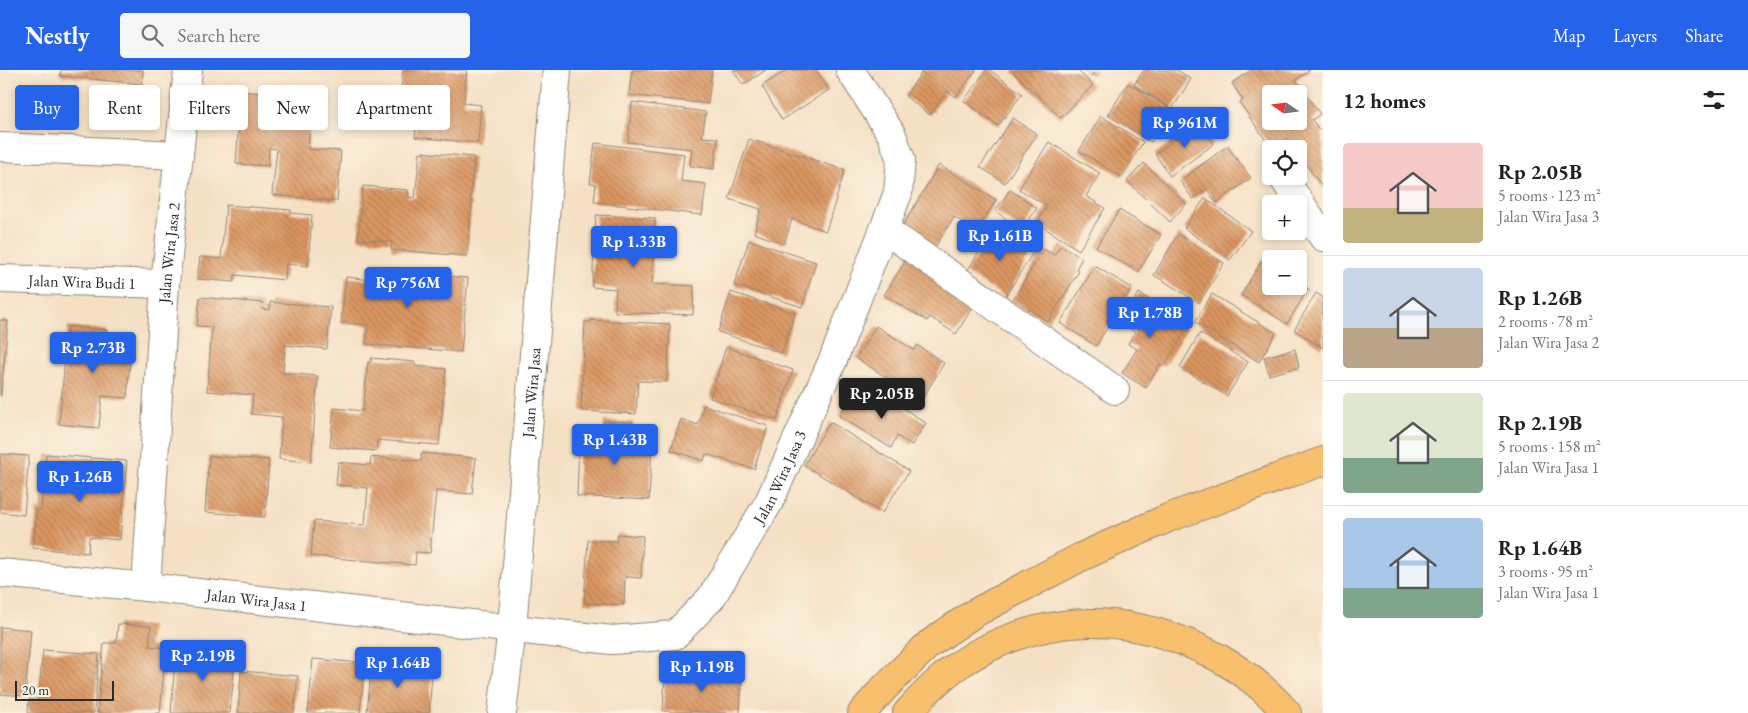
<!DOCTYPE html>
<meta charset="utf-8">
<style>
:root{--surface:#fff;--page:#f6f6f6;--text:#222;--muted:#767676;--line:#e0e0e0;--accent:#2563eb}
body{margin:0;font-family:"EB Garamond",serif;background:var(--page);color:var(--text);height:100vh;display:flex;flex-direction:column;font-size:19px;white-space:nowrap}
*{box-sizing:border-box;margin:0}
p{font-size:16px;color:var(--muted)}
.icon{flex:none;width:28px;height:28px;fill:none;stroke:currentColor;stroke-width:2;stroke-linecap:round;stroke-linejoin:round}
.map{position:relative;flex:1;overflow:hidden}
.drawer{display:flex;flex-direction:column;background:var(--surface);width:425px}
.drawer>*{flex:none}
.banner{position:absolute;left:15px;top:15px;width:475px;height:45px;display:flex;gap:10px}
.needle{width:32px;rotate:284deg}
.tools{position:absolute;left:1262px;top:15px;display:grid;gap:10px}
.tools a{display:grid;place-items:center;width:45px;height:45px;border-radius:5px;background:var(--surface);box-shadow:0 2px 8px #0003;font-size:25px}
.scale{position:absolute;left:15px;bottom:12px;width:99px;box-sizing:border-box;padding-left:5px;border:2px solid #2b2b2b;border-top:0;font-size:14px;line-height:18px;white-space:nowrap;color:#2b2b2b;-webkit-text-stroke:4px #fcf5e5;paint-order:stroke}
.price{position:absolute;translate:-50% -42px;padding:0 11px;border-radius:5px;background:var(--accent);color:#fff;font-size:16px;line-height:32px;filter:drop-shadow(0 1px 2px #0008)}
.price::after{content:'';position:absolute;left:50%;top:30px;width:15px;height:11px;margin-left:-8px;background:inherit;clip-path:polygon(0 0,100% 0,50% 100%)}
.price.selected{background:#222;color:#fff}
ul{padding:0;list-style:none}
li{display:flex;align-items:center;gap:15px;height:125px;padding:0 20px}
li+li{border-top:1px solid var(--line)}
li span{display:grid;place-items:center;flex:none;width:140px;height:100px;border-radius:5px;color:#555}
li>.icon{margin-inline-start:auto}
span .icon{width:60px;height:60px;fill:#fffc;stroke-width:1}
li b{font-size:21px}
h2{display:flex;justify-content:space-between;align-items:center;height:60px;padding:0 20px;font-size:21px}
.pill{padding:0 18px;border-radius:5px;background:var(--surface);box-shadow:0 2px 8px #0003;font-size:18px;line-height:45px}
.pill.selected{background:var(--accent);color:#fff}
header{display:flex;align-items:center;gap:30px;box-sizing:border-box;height:70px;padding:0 25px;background:var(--accent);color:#fff}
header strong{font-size:24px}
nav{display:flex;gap:28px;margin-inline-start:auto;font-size:18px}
.search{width:350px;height:45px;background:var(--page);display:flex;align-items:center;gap:12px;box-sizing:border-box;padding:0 18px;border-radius:5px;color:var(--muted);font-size:19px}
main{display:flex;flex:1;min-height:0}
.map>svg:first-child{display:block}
.building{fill:url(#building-back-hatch);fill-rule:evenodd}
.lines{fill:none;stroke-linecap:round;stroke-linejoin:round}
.street-casing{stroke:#908678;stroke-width:30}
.highway-casing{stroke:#908678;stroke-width:30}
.street{stroke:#fff;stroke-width:28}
.highway{stroke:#f8bf6c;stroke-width:28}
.labels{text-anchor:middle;stroke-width:4;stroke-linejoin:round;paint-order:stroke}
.street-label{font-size:16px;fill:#2b2b2b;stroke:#fcf5e5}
</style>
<header>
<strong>Nestly</strong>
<div class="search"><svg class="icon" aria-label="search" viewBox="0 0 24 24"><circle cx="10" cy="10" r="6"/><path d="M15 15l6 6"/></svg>Search here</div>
<nav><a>Map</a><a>Layers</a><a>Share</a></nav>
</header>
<main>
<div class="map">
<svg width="1323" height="643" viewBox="0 0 1323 643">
<defs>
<pattern id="building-back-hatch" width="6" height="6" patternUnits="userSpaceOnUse" patternTransform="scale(1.25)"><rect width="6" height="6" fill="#db9661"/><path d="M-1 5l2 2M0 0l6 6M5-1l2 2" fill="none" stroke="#b27b50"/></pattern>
</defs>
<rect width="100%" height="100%" fill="#fcf5e5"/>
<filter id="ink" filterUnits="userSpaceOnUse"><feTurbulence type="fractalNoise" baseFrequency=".02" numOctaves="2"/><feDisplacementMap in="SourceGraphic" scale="10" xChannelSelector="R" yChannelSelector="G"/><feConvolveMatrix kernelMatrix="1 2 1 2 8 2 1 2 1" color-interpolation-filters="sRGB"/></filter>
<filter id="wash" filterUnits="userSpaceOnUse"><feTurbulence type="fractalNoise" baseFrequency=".0096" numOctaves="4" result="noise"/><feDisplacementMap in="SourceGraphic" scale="20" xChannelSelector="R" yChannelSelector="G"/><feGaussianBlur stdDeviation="1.12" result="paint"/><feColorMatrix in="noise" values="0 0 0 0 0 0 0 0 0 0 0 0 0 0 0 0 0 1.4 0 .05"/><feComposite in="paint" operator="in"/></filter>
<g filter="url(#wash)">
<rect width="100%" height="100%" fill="#f5e0c4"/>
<g id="blocks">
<path class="building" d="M61 0H143L142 14 60 6Z
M403 0H467L464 33 481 35 478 73 415 67 417 46 399 44Z
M632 0H712L708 34 629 25Z
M733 0H766L743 15Z
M787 0H816L829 20 782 50 762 16Z
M920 0H976L956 27 947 21 930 45 905 26 922 2Z
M986 0H990L1022 24 998 56 964 31Z
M1015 0H1077L1093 15 1061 48 1013 2Z
M1084 0H1097L1091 6Z
M1144 0H1177L1191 9 1172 39 1134 15Z
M1251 0H1310L1296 10 1320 44 1312 50 1319 60 1323 57V118L1299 84V79H1295L1287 68 1272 79 1239 32 1243 30 1232 13ZM1271 24H1299V51H1271Z
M1128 13 1171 39 1151 72 1108 45Z
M241 21 312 28 308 79 341 81 337 131 272 125 277 79 269 78 268 96 236 94Z
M632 32 706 42 702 67 718 68 714 99 690 96 692 79 628 72Z
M1101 46 1143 72 1122 107 1079 81Z
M1013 48 1037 64 1005 113 980 97Z
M1199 52 1214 74 1170 106 1155 84Z
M749 69 845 100 826 161 792 149 784 174 754 163 761 139 729 129Z
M1049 72 1100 103 1086 126 1105 138 1079 180 1037 153 1047 136 1019 119Z
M595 73 684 84 681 111 706 114 702 145 594 132 596 114 590 113Z
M1227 76 1251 108 1216 133 1207 119 1193 129 1180 111Z
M420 82 474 87 470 132H472L467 186 391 180 392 172 358 169 363 116 408 120V127L415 128Z
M1144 93 1186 134 1170 152 1127 111Z
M939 95 996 130 977 161 954 147 935 177 902 157Z
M1010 120 1037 138 1022 160 995 141Z
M1205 128 1251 161 1230 190 1184 158Z
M226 135 291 140V143L312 145 308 196 286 194 285 210 235 205 234 212 197 209 200 187 221 189Z
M1119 140 1161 165 1138 202 1096 177Z
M596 145 655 148 652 214 694 216 693 245 615 242 616 219 592 217Z
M995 156 1034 181 1005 227 966 203Z
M1178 164 1224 193 1199 233 1154 205Z
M749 170 816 192 802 237 734 215Z
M1061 175 1082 188 1076 199 1079 201 1048 252 1013 229 1044 179 1054 185Z
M911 182 975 233 956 264 930 247 927 251 884 225Z
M1262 190 1271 196V216H1299V213L1308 219 1287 254 1241 225Z
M1095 196 1132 218 1096 276 1060 253Z
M373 199 468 208 461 282 366 274 368 255 341 253 346 207 372 210Z
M731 222 795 243 782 283 718 262Z
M1139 223 1168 241 1165 245 1187 259 1164 296 1160 294 1146 318 1122 303 1137 279 1128 274 1135 262 1120 253Z
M1316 223 1323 227V278L1294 260Z
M1212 224 1276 263 1259 292 1195 252Z
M200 227 263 233 262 239 270 240V232L331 237 327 279 285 275 283 303 318 306 311 392 279 389 282 347 251 344 253 325 207 321 212 257 197 256Z
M0 250 8 251 1 326H0Z
M591 250 670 254 667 312 638 311 636 344 581 341 585 252H591Z
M68 256 107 260V266L132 268 127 328 102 326 99 358 59 354Z
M876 256 914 280 917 275 944 293 918 336 890 319 894 312 856 288Z
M1200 263 1248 292 1227 326 1180 297Z
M726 277 793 300 777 350 710 328Z
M1295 279 1299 297 1269 305 1264 287Z
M371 288 415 292V296L446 299 439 375 377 370 376 381 330 377 334 338 363 341 368 292H371Z
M855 319 889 340 894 332 926 353 912 375 897 366 891 378 839 346Z
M704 335 768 356 754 399 706 384 704 391 671 380 681 349 698 355Z
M604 351 633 352 632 376 652 377 649 430 577 426 579 374 603 375Z
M830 352 909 401 882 443 804 395Z
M421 383 476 388 472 424 436 421 430 483 416 482 415 495 311 486 314 451 365 455 368 418 336 415 338 392 370 395 371 387 421 391Z
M0 384 29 386 24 445 0 442Z
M46 384 127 391 120 470 89 467 88 483 33 478 37 439 41 440Z
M209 386 269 390 265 447 205 442Z
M617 464 643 466 641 508 625 507 624 535 584 533 588 470 617 471Z
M118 554 151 556 149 576 166 578 160 643H97L104 573H116Z
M0 557 31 560 25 626 0 624Z
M176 578 236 583 230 643H171Z
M43 580 99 584 94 643H28L29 629 38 630Z
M313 589 365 593 360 643H308Z
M372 590 412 594 411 603 432 605 429 643H367Z
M241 601 298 606 294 643H238Z
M665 603 742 606 740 643 663 641Z"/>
</g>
</g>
<g filter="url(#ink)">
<use href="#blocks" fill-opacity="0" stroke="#908678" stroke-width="1"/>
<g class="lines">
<g class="street-casing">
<g id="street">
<path d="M0 77 179 85"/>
<path d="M1282 106 1323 167"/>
<path d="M884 159 1115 320"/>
<path id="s1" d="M0 209 165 214"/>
<path id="s2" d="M0 503 146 517 612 570 675 565 711 528 769 432 833 290 898 123 901 90 892 65 850 0"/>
<path id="s3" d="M146 517 165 214 188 0"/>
<path id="s4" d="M502 643 512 558 557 0"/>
</g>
</g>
<g class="highway-casing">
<path id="highway" d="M862 643 884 618 929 574 973 544 1012 523 1081 487 1168 448 1323 391
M907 643C923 625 940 607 960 594 990 574 1026 560 1062 555 1143 544 1234 582 1287 643"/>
</g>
<use href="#street" class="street"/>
<use href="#highway" class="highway"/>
</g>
</g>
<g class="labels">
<g class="street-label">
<text dy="6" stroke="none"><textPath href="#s3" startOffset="335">Jalan Wira Jasa 2</textPath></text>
<text dy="6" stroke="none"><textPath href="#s1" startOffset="82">Jalan Wira Budi 1</textPath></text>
<text dy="6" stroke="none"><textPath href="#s4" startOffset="322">Jalan Wira Jasa</textPath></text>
<text dy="6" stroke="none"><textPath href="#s2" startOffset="870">Jalan Wira Jasa 3</textPath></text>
<text dy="6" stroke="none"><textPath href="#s2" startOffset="258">Jalan Wira Jasa 1</textPath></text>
</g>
</g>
</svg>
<div class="tools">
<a><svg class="needle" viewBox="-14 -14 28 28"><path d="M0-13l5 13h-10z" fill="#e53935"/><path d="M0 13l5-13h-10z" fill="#767676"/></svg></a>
<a><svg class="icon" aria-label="locate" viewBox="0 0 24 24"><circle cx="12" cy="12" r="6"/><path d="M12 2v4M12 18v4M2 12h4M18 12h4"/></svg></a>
<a>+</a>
<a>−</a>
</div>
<div class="scale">20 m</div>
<b class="price" style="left:1185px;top:79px">Rp 961M</b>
<b class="price" style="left:1000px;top:192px">Rp 1.61B</b>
<b class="price" style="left:634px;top:198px">Rp 1.33B</b>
<b class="price" style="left:408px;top:239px">Rp 756M</b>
<b class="price" style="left:1150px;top:269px">Rp 1.78B</b>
<b class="price" style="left:93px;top:304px">Rp 2.73B</b>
<b class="price selected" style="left:882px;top:350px">Rp 2.05B</b>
<b class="price" style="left:615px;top:396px">Rp 1.43B</b>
<b class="price" style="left:80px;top:433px">Rp 1.26B</b>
<b class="price" style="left:203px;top:612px">Rp 2.19B</b>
<b class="price" style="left:398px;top:619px">Rp 1.64B</b>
<b class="price" style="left:702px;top:623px">Rp 1.19B</b>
<div class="banner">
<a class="pill selected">Buy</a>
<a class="pill">Rent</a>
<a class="pill">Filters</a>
<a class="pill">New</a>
<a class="pill">Apartment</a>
</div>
</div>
<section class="drawer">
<h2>12 homes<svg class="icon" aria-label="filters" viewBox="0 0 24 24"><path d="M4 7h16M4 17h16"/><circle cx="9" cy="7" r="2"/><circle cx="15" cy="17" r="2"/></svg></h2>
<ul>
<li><span style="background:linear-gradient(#f6c9c9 65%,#c2b280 0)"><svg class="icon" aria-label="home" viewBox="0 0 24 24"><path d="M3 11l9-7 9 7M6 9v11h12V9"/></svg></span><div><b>Rp 2.05B</b><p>5 rooms · 123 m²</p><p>Jalan Wira Jasa 3</p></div></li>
<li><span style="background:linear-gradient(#c9d6e8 60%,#b9a48a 0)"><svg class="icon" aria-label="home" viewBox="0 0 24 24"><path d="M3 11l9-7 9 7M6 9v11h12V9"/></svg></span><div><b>Rp 1.26B</b><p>2 rooms · 78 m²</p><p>Jalan Wira Jasa 2</p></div></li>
<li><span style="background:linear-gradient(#dfe7d0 65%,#7fa58c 0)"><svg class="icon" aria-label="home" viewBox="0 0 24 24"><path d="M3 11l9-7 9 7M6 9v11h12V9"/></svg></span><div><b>Rp 2.19B</b><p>5 rooms · 158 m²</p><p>Jalan Wira Jasa 1</p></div></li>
<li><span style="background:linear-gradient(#a9c7e8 70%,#7fa58c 0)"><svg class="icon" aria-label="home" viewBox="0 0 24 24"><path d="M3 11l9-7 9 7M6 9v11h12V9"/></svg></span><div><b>Rp 1.64B</b><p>3 rooms · 95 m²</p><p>Jalan Wira Jasa 1</p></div></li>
</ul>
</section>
</main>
